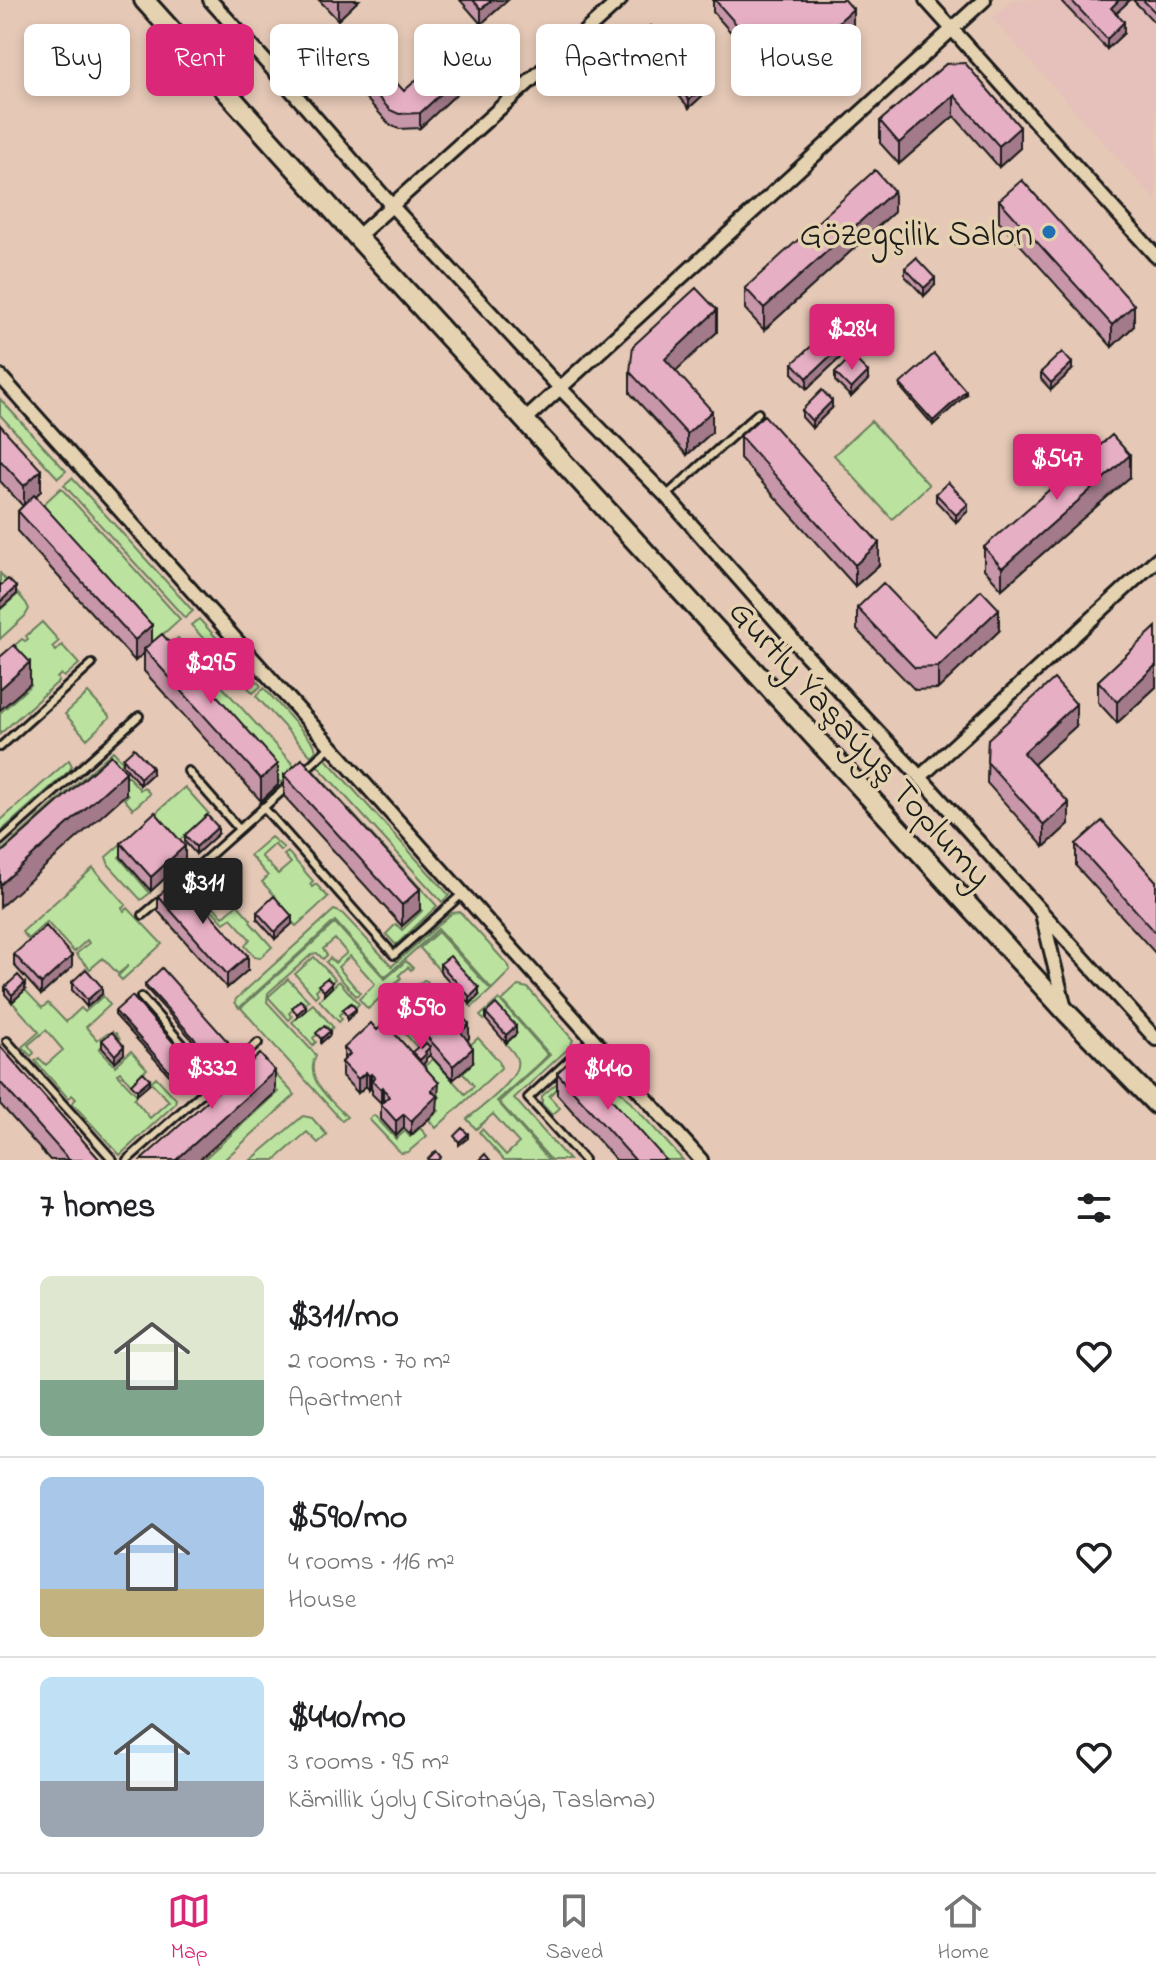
<!DOCTYPE html>
<meta charset="utf-8">
<style>
:root{--surface:#fff;--page:#f6f6f6;--text:#202124;--muted:#757577;--line:#e0e0e0;--accent:#db2777}
body{margin:0;font-family:"Indie Flower",sans-serif;background:var(--page);color:var(--text);height:100vh;display:flex;flex-direction:column;font-size:30px;white-space:nowrap}
*{box-sizing:border-box;margin:0}
p{font-size:26px;color:var(--muted)}
.icon{flex:none;width:44px;height:44px;fill:none;stroke:currentColor;stroke-width:2;stroke-linecap:round;stroke-linejoin:round}
.map{position:relative;height:1160px;overflow:hidden}
.sheet{display:flex;flex-direction:column;background:var(--surface);flex:1}
.sheet>*{flex:none}
.banner{position:absolute;left:24px;top:24px;width:1108px;height:72px;display:flex;gap:16px}
.price{position:absolute;translate:-50% -68px;padding:0 18px;border-radius:8px;background:var(--accent);color:#fff;font-size:26px;line-height:52px;filter:drop-shadow(0 2px 4px #0008)}
.price::after{content:'';position:absolute;left:50%;top:48px;width:24px;height:18px;margin-left:-12px;background:inherit;clip-path:polygon(0 0,100% 0,50% 100%)}
.price.current{background:#222;color:#fff}
ul{padding:0;list-style:none}
li{display:flex;align-items:center;gap:24px;height:200px;padding:0 40px}
li+li{border-top:2px solid var(--line)}
li span{display:grid;place-items:center;flex:none;width:224px;height:160px;border-radius:12px;color:#555}
li>.icon{margin-inline-start:auto}
span .icon{width:96px;height:96px;fill:#fffc;stroke-width:1}
li b{font-size:34px}
h2{display:flex;justify-content:space-between;align-items:center;height:96px;padding:0 40px;font-size:34px}
.chip{padding:0 28px;border-radius:12px;background:var(--surface);box-shadow:0 4px 12px #0003;font-size:28px;line-height:72px}
.chip.current{background:var(--accent);color:#fff}
.menu{display:flex;justify-content:space-around;align-items:center;height:112px;border-top:2px solid var(--line);background:var(--surface);font-size:22px;color:var(--muted)}
.menu a{display:grid;justify-items:center;gap:4px}
.menu .current{color:var(--accent)}
.map>svg:first-child{display:block}
.built{fill:#e6c0ba}
.green{fill:#bbe39f;stroke:#6c805e;stroke-width:2}
.lines{fill:none;stroke-linecap:round;stroke-linejoin:round}
.lane-casing{stroke:#1c1c1c;stroke-width:12}
.street-casing{stroke:#1c1c1c;stroke-width:18}
.secondary-casing{stroke:#1c1c1c;stroke-width:24}
.lane{stroke:#e4d2b0;stroke-width:6}
.street{stroke:#e4d2b0;stroke-width:12}
.secondary{stroke:#e4d2b0;stroke-width:18}
.wall{fill:#c796a9;stroke:#1c1c1c;stroke-width:2}
.shaded-wall{fill:#a27a89;stroke:#1c1c1c;stroke-width:2}
.building{fill:#e7afc4;stroke:#1c1c1c;stroke-width:2}
.poi-dot{fill:#1f6fb2;stroke:#e4d2b0;stroke-width:3}
.labels{text-anchor:middle;stroke-width:7;stroke-linejoin:round;paint-order:stroke}
.poi-label{font-size:36px;fill:#1c1c1c;stroke:#e4d2b0;text-anchor:end}
.street-label{font-size:36px;fill:#1c1c1c;stroke:#e4d2b0}
</style>
<div class="map">
<svg width="1156" height="1160" viewBox="0 0 1156 1160">
<rect width="100%" height="100%" fill="#e5c8b6"/>
<filter id="ink" filterUnits="userSpaceOnUse"><feTurbulence type="fractalNoise" baseFrequency=".0125" numOctaves="2"/><feDisplacementMap in="SourceGraphic" scale="16" xChannelSelector="R" yChannelSelector="G"/><feConvolveMatrix kernelMatrix="1 2 1 2 8 2 1 2 1" color-interpolation-filters="sRGB"/></filter>
<g filter="url(#ink)">
<path class="built" d="M1013 0H1156V201L992 18Z"/>
<path class="green" d="M0 399 66 471 58 478 0 415Z
M871 421 929 485 892 519 834 455Z
M72 478 193 611 185 618 64 485Z
M61 488 180 619 153 643 35 512Z
M0 573 26 603 29 609 25 616 0 639V610L17 595 8 585 0 591Z
M199 619 261 686 253 693 191 625Z
M42 622 59 641 52 647 56 651 62 645 79 664 64 677 61 674 57 678 59 681 0 734V713L31 685 12 663 0 658 22 639 25 641 28 639 26 636Z
M178 638 297 769 281 783 162 652Z
M264 688 314 744 316 751 311 756 256 696Z
M88 693 110 717 87 739 65 714Z
M113 751 123 762 119 766 140 790 144 787 150 794 133 809 124 799 128 795 109 774 0 871V852Z
M324 757 449 895 442 902 316 764Z
M69 760 72 766 69 771 0 832V821Z
M313 770 437 906 396 945 386 934 396 924 402 930 422 911 303 780Z
M185 787 209 814 174 845 155 824 119 857 150 893 141 900 109 865 106 857Z
M271 837 284 848 281 851 274 844 261 856 278 874 291 863 284 855 288 852 313 881 310 884 312 887 316 884 328 897 296 926 273 901 276 897 262 882 268 876 250 855Z
M213 864 217 869 197 888 223 917 237 904 251 920 250 922 272 947 260 958 255 957 245 946 250 939 231 918 224 923 194 890 192 883Z
M93 868 126 905 122 908 124 911 128 908 162 944 122 980 118 976 129 965 118 974 103 958 90 969 76 954 89 943 87 940 74 952 47 922 28 939 22 932Z
M334 910 342 913 392 966 452 913 460 912 509 966 510 971 492 989 438 929 385 977 335 921 239 1008 235 1002 236 999Z
M335 923 385 979 406 961 413 968 411 970 408 967 399 975 401 978 368 1009 359 999 375 984 350 956 338 967 360 993 356 996 326 962 330 958 335 963 347 953 335 939 323 949 327 955 323 959 317 953 312 954 268 993 267 1002 316 1055C303 1080 332 1101 347 1117L342 1121 241 1008Z
M438 932 491 990 472 1007 470 1005 480 995 450 962 440 971 420 948Z
M314 957 335 979 332 982 328 978 316 990 318 994 315 997 295 974Z
M288 979 309 1001 305 1004 302 1001 289 1013 292 1017 289 1020 269 998V996Z
M424 980 427 981 444 999 429 1013 422 1006 402 1024 420 1044 417 1047 386 1012Z
M339 981 359 1004 356 1007 352 1004 339 1015 342 1019 339 1022 319 1000Z
M518 986 528 988 573 1040 570 1047 514 1098 569 1160H551L499 1102 550 1055 502 1001Z
M25 990 42 1008 48 1003 66 1022 81 1008 85 1012 103 996 110 1005 86 1027 97 1040 106 1034 116 1033 120 1039 116 1042 111 1037 99 1049 115 1066 131 1051 147 1069 131 1084 120 1072 117 1074 137 1095 134 1099 150 1118 169 1101 151 1082 156 1077 176 1099 175 1104 120 1155 72 1103 76 1099 72 1095 68 1098 35 1061 39 1058 46 1065 63 1050 46 1030 28 1045 34 1053 31 1056 22 1047 39 1032 12 1002Z
M499 999 548 1055 497 1101 549 1160H504L479 1132 482 1129 506 1155 519 1143 493 1114 476 1129 467 1119C481 1107 522 1079 517 1060 516 1054 510 1049 506 1044L517 1033 496 1010 484 1020 480 1016Z
M313 1004 333 1027 330 1030 326 1026 313 1038 316 1042 313 1045 292 1022Z
M478 1038 499 1061 501 1068 436 1128 429 1120 439 1111 433 1104 440 1097 418 1072 433 1059 465 1094 474 1086 463 1073 474 1062 466 1052V1049Z
M258 1056 295 1095 224 1160H203L278 1092 260 1072 245 1079 239 1072Z
M586 1058 591 1059 683 1160H651L573 1074 549 1096 560 1108 552 1115 542 1104V1096Z
M374 1115 396 1139 405 1131 410 1137 420 1128 427 1136 408 1152 401 1153 369 1119Z
M303 1116 312 1118 327 1135 318 1143 307 1132 275 1160H251Z"/>
<g class="lines">
<g class="lane-casing">
<path id="lane" d="M666 496 758 413
M0 747 92 664
M188 771 239 829
M304 771 331 746
M263 807 394 955 462 894
M0 841 139 716
M176 886 290 784
M143 915 162 899
M141 997 215 1081
M7 1041 113 1160
M127 1160 258 1043
M584 1160 528 1098 591 1040"/>
</g>
<g class="street-casing">
<path id="street" d="M210 0 286 84 392 206 560 388 666 496 807 656 920 777 1156 1039
M926 0 1156 256
M357 237 620 0
M0 376 701 1160
M525 420 984 0
M920 777 1156 560
M1042 914 1065 1009"/>
</g>
<g class="secondary-casing">
<path id="secondary" d="M144 0 357 237 1066 1012 1156 1104"/>
</g>
<use href="#lane" class="lane"/>
<use href="#street" class="street"/>
<use href="#secondary" class="secondary"/>
</g>
<path class="wall" d="M319 0H359L338 20Z
M460 0H508L481 24Z
M713 0H845L853 24 780 88 713 12Z
M1062 0H1130L1116 13 1124 33 1107 49 1062 2Z
M1133 0H1156V24Z
M639 37 691 79 702 96 689 108 679 96V93L639 48Z
M344 60 404 91 481 71 420 128 399 129 390 125 344 74Z
M946 64 1020 148 999 167 954 116 899 164 880 143V121Z
M999 200 1134 326 1112 347 999 221Z
M894 212 764 330 745 309V288Z
M905 268 935 285 924 296 905 276Z
M717 332 675 371 712 432 687 455 630 393V372Z
M843 355 807 389 793 374V363Z
M1072 370 1051 390 1041 379V372Z
M835 373 868 380 851 397 835 381Z
M900 384 966 395 933 425 900 387Z
M832 408 812 428 802 417V410Z
M0 425 41 491 35 496 152 643 278 785 261 801 144 671V653L135 661 18 532V511L23 506 0 481Z
M740 436 879 565 855 586 740 458Z
M1130 477 1002 589 984 569V547Z
M936 494 968 511 956 522 936 501Z
M857 608 934 636 999 631 938 689 915 690 857 630Z
M1156 627V687L1117 723 1098 702V681Z
M1076 726 1034 764 1069 824 1044 847 987 783 988 739Z
M123 758 152 774 140 785 123 765Z
M284 775 420 910 402 926 284 796Z
M218 834 196 854 185 842V835Z
M121 843 185 860 151 891 121 857Z
M1076 844 1156 881V954L1076 866Z
M158 896 248 970 227 988 158 911Z
M257 912 292 924 275 939 257 919Z
M14 954 72 967 41 995 14 965Z
M440 964 479 995 470 1004 440 971Z
M72 982 102 994 87 1007 72 990Z
M145 984 228 1045 211 1061 145 987Z
M5 987 25 990 12 1002 5 994Z
M403 1010 469 1038 468 1040 473 1062 453 1080 430 1055 426 1058V1061L423 1065 439 1097 437 1099V1111L411 1135 404 1128 396 1136 381 1119V1104L383 1102 381 1103 372 1094V1090L371 1088 369 1090 366 1086 358 1093 342 1076V1062L344 1060V1048L377 1030 412 1053 421 1048 422 1046 403 1024Z
M115 1011 197 1073 181 1088 115 1015Z
M486 1013 516 1034 506 1043 486 1020Z
M102 1040 124 1054 115 1062 102 1048Z
M0 1046 100 1160H50L0 1104Z
M557 1073 666 1160H616L557 1094Z"/>
<path class="shaded-wall" d="M338 0H359L338 20Z
M492 0H508L481 24V9Z
M1119 0H1130L1111 18V8Z
M853 9V24L780 88V74Z
M1124 22V33L1107 49V39Z
M481 57V71L420 128V113Z
M691 72V83L680 89V82Z
M702 89V96L689 108V100Z
M954 95V116L899 164V143Z
M1020 127V148L999 167V146Z
M894 191V212L764 330V308Z
M935 278V285L924 296V288Z
M1134 305V326L1112 347V325Z
M717 310V332L665 381V359Z
M843 344V355L807 389V378Z
M1072 363V370L1051 390V383Z
M868 372V380L851 397V389Z
M966 391V395L933 425V421Z
M832 401V408L812 428V421Z
M712 411V432L687 455V434Z
M1130 455V477L1002 589V568Z
M41 470V491L24 507V486Z
M968 504V511L956 522V515Z
M879 543V565L855 586V565Z
M16 587V595L0 609V602Z
M999 609V631L938 689V667Z
M152 625V646L144 649V653L135 661V640Z
M30 662V684L0 710V689Z
M1156 665V687L1117 723V702Z
M1076 704V726L1023 774V753Z
M278 764V785L261 801V779Z
M152 767V774L140 785V778Z
M126 772V794L0 907V885Z
M1069 803V824L1044 847V825Z
M218 827V834L196 854V847Z
M185 846V860L151 891V877Z
M420 889V910L402 926V905Z
M292 916V924L275 939V932Z
M72 956V967L41 995V984Z
M248 956V970L227 988V974Z
M25 983V990L12 1002V995Z
M332 983V987L324 995V991Z
M102 987V994L87 1007V1000Z
M479 988V995L470 1004V997Z
M306 1006V1010L297 1018V1014Z
M356 1009V1012L347 1020V1016Z
M469 1024V1038L461 1046V1032Z
M516 1026V1034L506 1043V1035Z
M330 1031V1035L321 1043V1039Z
M228 1042V1045L211 1061V1057Z
M124 1046V1054L115 1062V1055Z
M430 1047V1055L426 1058V1061L420 1068V1060L425 1052Z
M473 1048V1062L453 1080V1066Z
M197 1069V1073L181 1088V1084Z
M275 1071V1093L199 1160H176Z
M366 1072V1086L358 1093V1079Z
M371 1074V1088L369 1090V1076Z
M150 1079V1083L137 1094V1090Z
M439 1083 437 1111 411 1135V1121L431 1090Z
M383 1087V1102L381 1103V1089Z
M404 1114V1128L396 1136V1121Z
M468 1134V1138L459 1145V1142Z"/>
<path class="building" d="M473 0H492L481 9Z
M715 0H845L853 9 780 74Z
M1071 0H1119L1111 8 1124 22 1107 39Z
M1143 0H1156V13Z
M651 26 691 72 680 82 639 37Z
M463 37 481 57 420 113 399 114 390 110 344 60 361 44 404 91Z
M965 63 1020 127 999 146 954 95 899 143 880 121 946 64Z
M692 78 702 89 689 100 679 89Z
M875 170 894 191 764 308 745 288Z
M1022 180 1134 305 1112 325 999 200Z
M916 258 935 278 924 288 905 268Z
M696 288 717 310 665 359 712 411 687 434 630 372 633 346Z
M829 330 843 344 807 378 793 363Z
M1062 352 1072 363 1051 383 1041 372Z
M934 354 966 391 933 421 900 384Z
M852 356 868 372 851 389 835 373Z
M822 390 832 401 812 421 802 410Z
M764 415 879 543 855 565 740 436Z
M0 425 41 470 24 486 0 460Z
M1112 435 1130 455 1002 568 984 547Z
M948 482 968 504 956 515 936 494Z
M34 495 152 625 135 640 18 511Z
M8 579 16 587 0 602V584L1 585Z
M883 583 934 636 981 590 999 609 938 667 915 668 857 608Z
M1156 627V665L1117 702 1098 681Z
M162 634 278 764 261 779 144 649Z
M14 645 30 662 0 689V657Z
M1054 679 1076 704 1023 753 1069 803 1044 825 987 762 988 739Z
M134 748 152 767 140 778 123 758Z
M111 755 126 772 0 885V854Z
M302 759 420 889 402 905 284 775Z
M155 812 185 846 151 877 121 843Z
M207 815 218 827 196 847 185 835Z
M1102 821 1156 881V933L1076 844Z
M179 878 248 956 227 974 158 896Z
M274 896 292 916 275 932 257 912Z
M46 926 72 956 41 984 14 954Z
M450 956 479 988 470 997 440 964Z
M162 968 228 1042 211 1057 145 984Z
M86 969 102 987 87 1000 72 982Z
M18 975 25 983 12 995 5 987Z
M327 978 332 983 324 991 318 985Z
M423 992 437 1006 446 998 469 1024 461 1032 473 1048 453 1066 403 1010Z
M132 996 197 1069 181 1084 115 1011Z
M300 1000 306 1006 297 1014 292 1008Z
M351 1003 356 1009 347 1016 342 1010Z
M496 1004 516 1026 506 1035 486 1013Z
M371 1023 377 1030 385 1023 439 1083 431 1090 437 1096 411 1121 404 1114 396 1121 381 1104 389 1097 383 1087 381 1089 372 1080 375 1078 371 1074 369 1076 366 1072 358 1079 342 1062 350 1054 344 1048Z
M324 1026 330 1031 321 1039 316 1033Z
M112 1032 124 1046 115 1055 102 1040Z
M426 1043 430 1047 425 1052 426 1054 420 1060 412 1052 419 1046 421 1048Z
M0 1046 100 1160H69L0 1082Z
M260 1054 275 1071 176 1160H141Z
M574 1057 666 1160H635L557 1073Z
M143 1072 150 1079 137 1090 131 1084Z
M462 1128 468 1134 459 1142 454 1136Z
M436 1151 441 1157 438 1160H429L428 1159Z
M485 1154 490 1160H479Z"/>
</g>
<circle class="poi-dot" cx="1049" cy="232" r="8"/>
<g class="labels">
<g class="poi-label">
<text x="1033" y="245">Gözegçilik Salon</text>
</g>
<g class="street-label">
<text transform="translate(862 742) rotate(48)" y="13">Gurtly Ýaşaýyş Toplumy</text>
</g>
</g>
</svg>
<b class="price" style="left:852px;top:372px">$284</b>
<b class="price" style="left:1057px;top:502px">$547</b>
<b class="price" style="left:211px;top:706px">$295</b>
<b class="price current" style="left:203px;top:926px">$311</b>
<b class="price" style="left:421px;top:1051px">$590</b>
<b class="price" style="left:212px;top:1111px">$332</b>
<b class="price" style="left:608px;top:1112px">$440</b>
<div class="banner">
<a class="chip">Buy</a>
<a class="chip current">Rent</a>
<a class="chip">Filters</a>
<a class="chip">New</a>
<a class="chip">Apartment</a>
<a class="chip">House</a>
</div>
</div>
<section class="sheet">
<h2>7 homes<svg class="icon" aria-label="filters" viewBox="0 0 24 24"><path d="M4 7h16M4 17h16"/><circle cx="9" cy="7" r="2"/><circle cx="15" cy="17" r="2"/></svg></h2>
<ul>
<li><span style="background:linear-gradient(#dfe7d0 65%,#7fa58c 0)"><svg class="icon" aria-label="home" viewBox="0 0 24 24"><path d="M3 11l9-7 9 7M6 9v11h12V9"/></svg></span><div><b>$311/mo</b><p>2 rooms · 70 m²</p><p>Apartment</p></div><svg class="icon" aria-label="heart" viewBox="0 0 24 24"><path d="M12 20l-8-8c-3-5 5-10 8-4 3-6 11-1 8 4z"/></svg></li>
<li><span style="background:linear-gradient(#a9c7e8 70%,#c2b280 0)"><svg class="icon" aria-label="home" viewBox="0 0 24 24"><path d="M3 11l9-7 9 7M6 9v11h12V9"/></svg></span><div><b>$590/mo</b><p>4 rooms · 116 m²</p><p>House</p></div><svg class="icon" aria-label="heart" viewBox="0 0 24 24"><path d="M12 20l-8-8c-3-5 5-10 8-4 3-6 11-1 8 4z"/></svg></li>
<li><span style="background:linear-gradient(#bfe0f5 65%,#9aa5b1 0)"><svg class="icon" aria-label="home" viewBox="0 0 24 24"><path d="M3 11l9-7 9 7M6 9v11h12V9"/></svg></span><div><b>$440/mo</b><p>3 rooms · 95 m²</p><p>Kämillik ýoly (Sirotnaýa, Taslama)</p></div><svg class="icon" aria-label="heart" viewBox="0 0 24 24"><path d="M12 20l-8-8c-3-5 5-10 8-4 3-6 11-1 8 4z"/></svg></li>
</ul>
</section>
<nav class="menu">
<a class="current"><svg class="icon" aria-label="map" viewBox="0 0 24 24"><path d="M3 6l6-2 6 2 6-2v14l-6 2-6-2-6 2zM9 4v14M15 6v14"/></svg>Map</a>
<a><svg class="icon" aria-label="saved" viewBox="0 0 24 24"><path d="M7 4h10v16l-5-4-5 4z"/></svg>Saved</a>
<a><svg class="icon" aria-label="home" viewBox="0 0 24 24"><path d="M3 11l9-7 9 7M6 9v11h12V9"/></svg>Home</a>
</nav>
